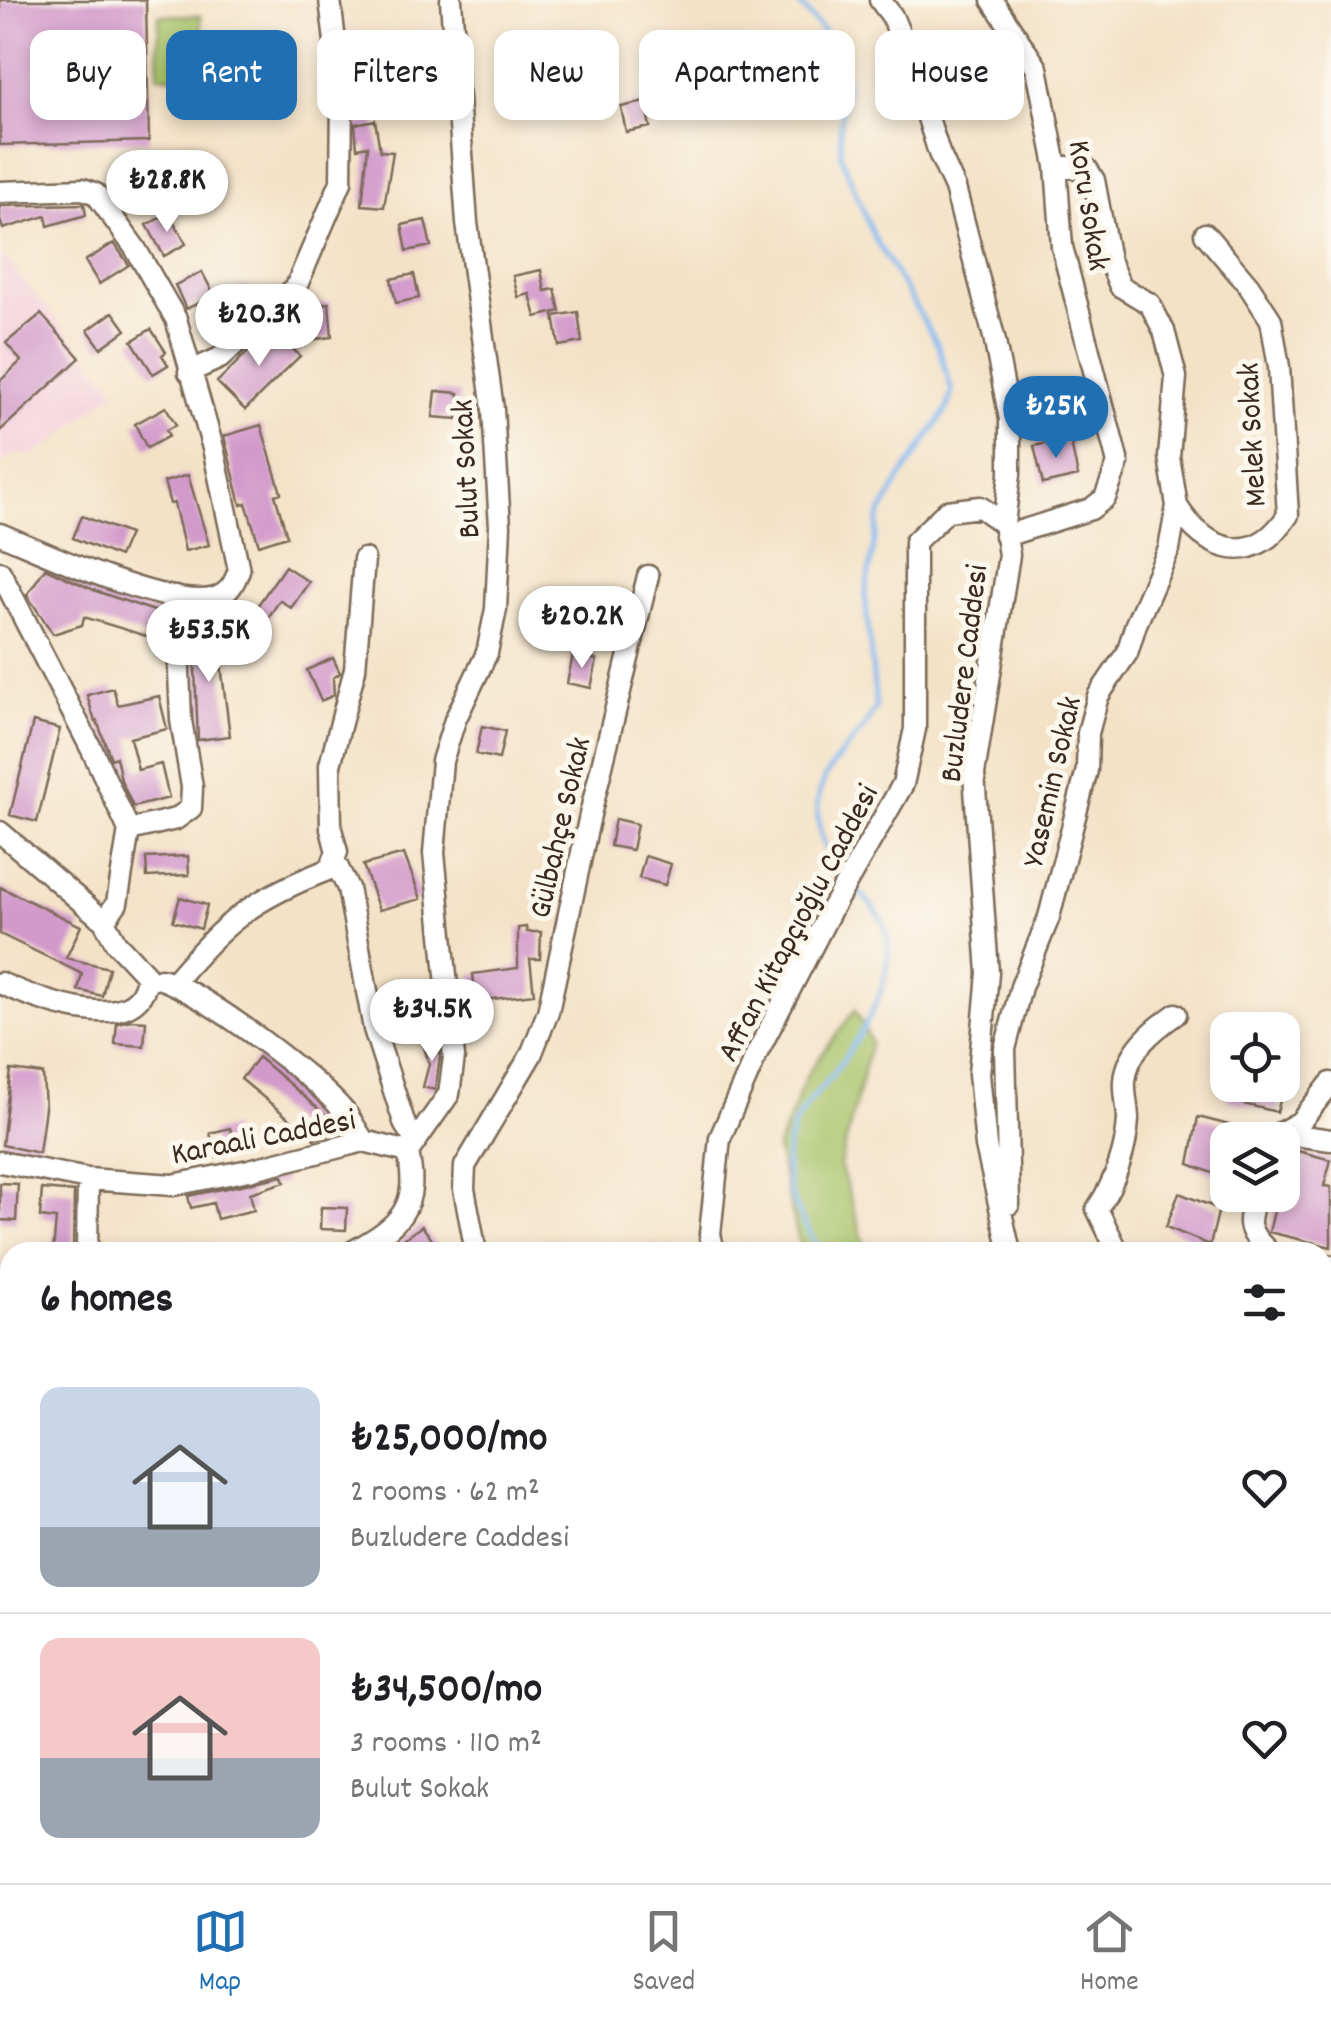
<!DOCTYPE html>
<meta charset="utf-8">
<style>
:root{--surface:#fff;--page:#f2f2f2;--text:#202124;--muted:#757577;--line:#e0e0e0;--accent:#1f6fb2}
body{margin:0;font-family:Dekko,sans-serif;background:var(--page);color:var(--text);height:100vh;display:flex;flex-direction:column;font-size:38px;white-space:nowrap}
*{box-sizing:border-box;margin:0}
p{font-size:32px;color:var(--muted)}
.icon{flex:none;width:55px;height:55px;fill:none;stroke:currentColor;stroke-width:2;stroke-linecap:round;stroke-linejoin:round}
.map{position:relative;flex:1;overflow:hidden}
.side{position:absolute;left:0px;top:1242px;width:1332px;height:642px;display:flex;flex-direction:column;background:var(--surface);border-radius:30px 30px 0 0;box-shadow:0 5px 15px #0003}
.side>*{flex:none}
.hud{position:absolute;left:30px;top:30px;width:1272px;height:90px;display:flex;gap:20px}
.buttons{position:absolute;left:1210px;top:1012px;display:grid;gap:20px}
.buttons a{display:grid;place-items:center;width:90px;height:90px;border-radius:20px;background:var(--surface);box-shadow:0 5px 15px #0003;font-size:50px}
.price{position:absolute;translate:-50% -85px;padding:0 22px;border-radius:35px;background:#fff;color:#222;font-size:32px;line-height:65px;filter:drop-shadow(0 2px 5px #0008)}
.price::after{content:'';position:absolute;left:50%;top:60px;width:30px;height:22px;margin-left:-15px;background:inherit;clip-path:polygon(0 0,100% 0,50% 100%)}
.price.selected{background:var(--accent);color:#fff}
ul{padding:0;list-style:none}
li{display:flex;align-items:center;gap:30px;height:250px;padding:0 40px}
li+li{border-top:2px solid var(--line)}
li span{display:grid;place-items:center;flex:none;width:280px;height:200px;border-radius:20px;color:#555}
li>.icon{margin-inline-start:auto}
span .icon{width:120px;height:120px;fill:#fffc;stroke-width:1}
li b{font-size:42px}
h2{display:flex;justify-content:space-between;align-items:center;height:120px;padding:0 40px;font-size:42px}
.pill{padding:0 35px;border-radius:20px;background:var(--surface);box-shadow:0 5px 15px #0003;font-size:35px;line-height:90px}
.pill.selected{background:var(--accent);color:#fff}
.tab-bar{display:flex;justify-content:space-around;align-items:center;height:140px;border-top:2px solid var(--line);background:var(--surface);font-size:28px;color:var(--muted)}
.tab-bar a{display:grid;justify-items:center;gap:5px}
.tab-bar .selected{color:var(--accent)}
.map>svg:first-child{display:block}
.built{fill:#f4cfdc}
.green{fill:#a7c268;stroke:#717643;stroke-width:2.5}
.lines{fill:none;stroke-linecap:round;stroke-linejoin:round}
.stream{stroke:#80b7ef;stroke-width:5}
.building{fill:#d299cb}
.minor-casing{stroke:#7c6a59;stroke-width:25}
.minor{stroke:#fff;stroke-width:20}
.labels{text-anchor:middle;stroke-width:10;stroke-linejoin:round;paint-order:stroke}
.street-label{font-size:32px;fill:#3b2a1e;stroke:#fbf7ec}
</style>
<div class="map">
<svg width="1331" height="1883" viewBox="0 0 1331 1883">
<rect width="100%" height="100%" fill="#fbf7ec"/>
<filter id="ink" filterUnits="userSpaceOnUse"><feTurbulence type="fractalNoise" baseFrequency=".01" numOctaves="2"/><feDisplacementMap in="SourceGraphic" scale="20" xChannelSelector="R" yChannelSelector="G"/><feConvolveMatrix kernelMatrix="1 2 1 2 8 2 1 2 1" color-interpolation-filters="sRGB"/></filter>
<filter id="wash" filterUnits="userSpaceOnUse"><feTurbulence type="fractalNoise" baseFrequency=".0048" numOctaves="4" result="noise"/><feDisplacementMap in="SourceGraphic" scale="40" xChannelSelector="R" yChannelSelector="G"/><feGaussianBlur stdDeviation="2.25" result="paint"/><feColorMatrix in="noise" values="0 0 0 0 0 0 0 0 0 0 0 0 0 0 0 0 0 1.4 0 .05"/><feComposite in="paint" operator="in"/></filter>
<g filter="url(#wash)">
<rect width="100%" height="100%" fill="#f4e2c7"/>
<path class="built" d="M0 253 116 390 53 442 33 454 13 455 0 463Z
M1322 1537 1331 1541V1756L1322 1753Z
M0 1828 10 1829V1875H331V1883H0Z"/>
<path class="green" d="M159 15 201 16V77L158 76Z
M855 1010 871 1042 840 1165 867 1252H801L777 1149 807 1074Z
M704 1875H891L883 1883H694Z"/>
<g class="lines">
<path class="stream" d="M796 0 830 39 846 85 840 127 841 156 874 237 938 345 952 391 947 409 900 479 879 517 865 596 876 706C865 732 845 747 830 769 807 802 819 851 845 877
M821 1252C797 1215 775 1178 792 1131 799 1109 818 1093 832 1075 861 1037 905 971 882 920 876 908 862 895 852 885"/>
</g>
<g id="blocks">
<path class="building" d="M0 0H146L149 141 0 145Z
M645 102 650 127 626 132 621 107Z
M375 120 380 151 393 152 384 207 362 205 368 146 357 148 355 124Z
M210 173 216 195 193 203 186 180Z
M84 204 86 215 48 226 46 216 3 229 0 220V206Z
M169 213 186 244 164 256 147 225Z
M425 220 431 246 407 251 402 225Z
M114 243 129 265 99 284 85 261Z
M541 270 545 291 555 289 560 311 536 317 530 294 518 297 513 276Z
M202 272 214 295 186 309 175 285Z
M414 274 419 298 396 303 391 279Z
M243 285 260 301 242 318 225 303Z
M329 303 332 337 308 340 304 306Z
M113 312 126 330 101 348 88 330Z
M578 312 582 342 559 346 554 316Z
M41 314 80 358 0 431V381L21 361 6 343Z
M272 328 300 356 245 410 217 382Z
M151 329 166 352 162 355 168 365 153 374 132 341Z
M436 391 459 393 457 419 433 417Z
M166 407 176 425 166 430 169 436 147 448 135 424Z
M261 425 281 493 275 495 287 536 259 545 246 503 241 505 224 436Z
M1070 438 1078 476 1043 484 1034 446Z
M188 475 209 545 185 551 174 503 170 504 164 482Z
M82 516 129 534 119 557 73 538Z
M285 566 309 582 291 608 280 600 264 624 251 615Z
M45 568 96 591 163 614 156 639 84 617 82 625 53 634 27 595Z
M193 623 219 626 215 666 221 665 230 736 198 740Z
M573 655 597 660 591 688 567 683Z
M333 658 340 673 333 678 334 695 321 701 307 670Z
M113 688 118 705 159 696 167 729 130 738 138 770 161 764 169 798 133 807 121 780 116 757 111 759 97 721 95 722 87 695Z
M33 722 60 729 37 822 10 815Z
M482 726 505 731 499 759 476 754Z
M615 819 637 824 632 850 610 846Z
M404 854 421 899 379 910 363 865Z
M188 856 189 875 147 877 146 858Z
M645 856 671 864 665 885 639 878Z
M0 887 81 926 66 958 109 968 102 996 78 990 82 974 0 934Z
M180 897 207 905 201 929 173 921Z
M526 927 527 932H541L540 959H530L534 994 476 1001 473 974 518 968V928Z
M131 1020 146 1021 144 1046 115 1044 117 1023Z
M438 1039 440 1057 435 1090 423 1087 429 1064 423 1043Z
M258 1057 336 1124 328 1136 314 1139 241 1079Z
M11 1070 43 1074 45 1108 39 1153 2 1145Z
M1230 1085H1284L1277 1112 1227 1100Z
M1198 1117 1241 1128 1238 1140H1228V1179L1189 1164Z
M230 1128 236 1152 216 1157 210 1133Z
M1287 1148 1331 1160 1324 1186 1331 1187V1247L1269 1232 1277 1199 1282 1201V1163Z
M283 1176 285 1182 250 1193 254 1210 217 1219 213 1203 191 1208 188 1196Z
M0 1183 18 1184 16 1221 0 1220Z
M42 1189 74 1192 73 1252H53L56 1219 40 1217Z
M1179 1193 1219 1209 1210 1245 1166 1227Z
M321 1207 347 1208 346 1230 320 1229Z
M422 1226 441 1252H385Z"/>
</g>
</g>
<g filter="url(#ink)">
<use href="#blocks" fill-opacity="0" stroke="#7c6a59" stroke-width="2.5"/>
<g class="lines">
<g class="minor-casing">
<path id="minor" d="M880 0 892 16 908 54 939 153 955 188 994 337 1010 419V474L1004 524 1009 555 974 774 988 973 979 1074 986 1146 1010 1252
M992 0 1037 68 1056 166 1062 247 1118 463 1105 498 1091 509 1005 536
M0 192 83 189 96 194 135 248 176 319 213 448 239 570C234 584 229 593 215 598 170 611 46 553 0 534
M189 372 220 358 296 287 341 182 342 100 330 0
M1177 506C1206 553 1254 568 1288 515L1279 367 1271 320 1249 286 1205 234
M0 572 93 752 129 830 117 903 104 921
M129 830 176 819 191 808 192 787 181 720 176 597
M0 832 104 921 116 943 147 976C141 1041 36 999 0 983
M334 860 348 888 374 1029 405 1125 416 1141
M161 979C204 993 319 1079 347 1115 353 1123 358 1133 364 1141
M173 983C227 920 252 899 330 869L337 852 331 829 330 765 355 669 364 559
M1280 1133 1300 1122 1331 1083
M1280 1133 1331 1140
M408 1152 449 1094 454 1057 434 853 442 761 455 720 487 653 496 609 500 526 493 409 467 223 451 0
M0 1162 88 1179 173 1185 249 1170 364 1141 408 1152C420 1209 400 1225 352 1252
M1256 1195C1248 1221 1245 1229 1266 1249L1265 1252
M1009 1204 1005 1049 1021 987 1049 917 1087 770 1088 733 1098 696 1127 653 1136 624 1169 549 1177 506 1169 457 1176 377 1164 331 1150 304 1120 286 1109 260 1094 180 1087 169 1056 166
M87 1252 88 1179
M476 1252 464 1189 465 1166 531 1055 548 1012 590 815 648 576
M714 1252 710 1234 720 1138 757 1053 832 908 903 784 915 729V542L947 511 980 507 1004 524
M1118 1252 1097 1209C1114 1183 1126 1152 1128 1120 1128 1107 1124 1094 1125 1081 1127 1051 1153 1030 1176 1014
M1322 1264 1331 1266
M1322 1395 1331 1398
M0 1397 10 1392
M0 1485 10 1486
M0 1626 10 1615
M0 1694 10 1701
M1322 1782 1331 1784
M1327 1802 1331 1816
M0 1811 10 1808
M1322 1833 1331 1832
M335 1875 340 1883
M943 1875 951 1883
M1224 1875 1226 1883
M396 1883 422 1875
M1045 1883 1055 1875
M1147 1883 1152 1875
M1173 1883 1182 1875"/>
</g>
<use href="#minor" class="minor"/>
</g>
</g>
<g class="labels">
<g class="street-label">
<text transform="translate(1091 205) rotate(81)" y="11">Koru Sokak</text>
<text transform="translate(1250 435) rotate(-93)" y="11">Melek Sokak</text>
<text transform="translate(464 469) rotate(-93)" y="11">Bulut Sokak</text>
<text transform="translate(962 673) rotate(-83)" y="11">Buzludere Caddesi</text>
<text transform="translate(1050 781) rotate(-77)" y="11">Yasemin Sokak</text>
<text transform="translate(558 827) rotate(-77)" y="11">Gülbahçe Sokak</text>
<text transform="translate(796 922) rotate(-62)" y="11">Affan Kitapçıoğlu Caddesi</text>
<text transform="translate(263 1135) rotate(-11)" y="11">Karaali Caddesi</text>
</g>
</g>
</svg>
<div class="buttons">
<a><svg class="icon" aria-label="locate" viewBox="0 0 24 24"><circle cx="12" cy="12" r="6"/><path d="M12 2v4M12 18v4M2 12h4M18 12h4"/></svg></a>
<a><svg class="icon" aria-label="layers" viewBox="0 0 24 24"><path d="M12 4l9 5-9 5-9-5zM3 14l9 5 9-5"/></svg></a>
</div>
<b class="price" style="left:167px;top:235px">₺28.8K</b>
<b class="price" style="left:259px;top:369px">₺20.3K</b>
<b class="price selected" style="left:1056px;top:461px">₺25K</b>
<b class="price" style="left:582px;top:671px">₺20.2K</b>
<b class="price" style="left:209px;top:685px">₺53.5K</b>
<b class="price" style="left:432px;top:1064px">₺34.5K</b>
<div class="hud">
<a class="pill">Buy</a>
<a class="pill selected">Rent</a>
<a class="pill">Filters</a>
<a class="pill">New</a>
<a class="pill">Apartment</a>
<a class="pill">House</a>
</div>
<section class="side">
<h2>6 homes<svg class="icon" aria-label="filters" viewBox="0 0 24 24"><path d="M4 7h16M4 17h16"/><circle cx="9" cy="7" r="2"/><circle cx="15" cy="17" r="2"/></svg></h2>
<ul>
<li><span style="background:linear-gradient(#c9d6e8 70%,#9aa5b1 0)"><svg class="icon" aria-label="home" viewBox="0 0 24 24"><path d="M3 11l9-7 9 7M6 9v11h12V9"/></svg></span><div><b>₺25,000/mo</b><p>2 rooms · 62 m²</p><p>Buzludere Caddesi</p></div><svg class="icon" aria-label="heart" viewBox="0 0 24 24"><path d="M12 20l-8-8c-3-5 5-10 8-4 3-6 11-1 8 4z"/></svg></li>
<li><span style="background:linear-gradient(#f6c9c9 60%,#9aa5b1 0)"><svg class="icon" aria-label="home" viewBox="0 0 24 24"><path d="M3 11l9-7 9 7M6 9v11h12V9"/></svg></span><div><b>₺34,500/mo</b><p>3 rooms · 110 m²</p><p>Bulut Sokak</p></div><svg class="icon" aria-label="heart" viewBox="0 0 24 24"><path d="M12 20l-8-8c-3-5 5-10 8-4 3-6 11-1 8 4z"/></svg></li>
</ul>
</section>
</div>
<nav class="tab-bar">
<a class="selected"><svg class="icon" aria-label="map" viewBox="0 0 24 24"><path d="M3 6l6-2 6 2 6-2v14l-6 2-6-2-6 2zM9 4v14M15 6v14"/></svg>Map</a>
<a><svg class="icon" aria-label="saved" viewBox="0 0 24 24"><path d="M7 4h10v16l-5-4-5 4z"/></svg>Saved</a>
<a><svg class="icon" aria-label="home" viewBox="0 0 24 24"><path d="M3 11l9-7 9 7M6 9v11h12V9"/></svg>Home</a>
</nav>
